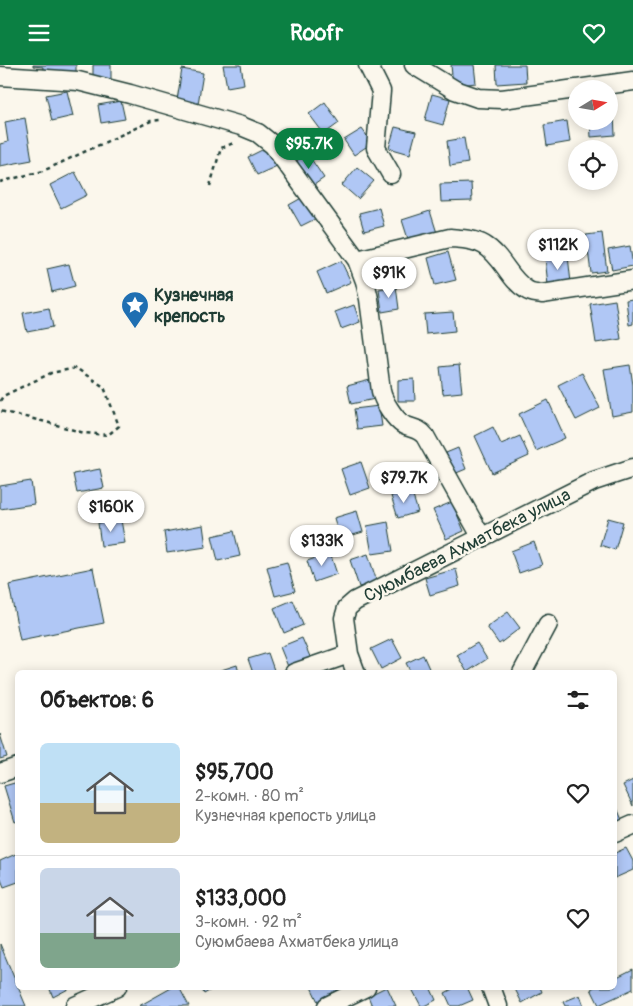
<!DOCTYPE html>
<html lang="ru">
<meta charset="utf-8">
<style>
:root{--surface:#fff;--page:#f2f2f2;--text:#222;--muted:#767676;--line:#e0e0e0;--accent:#0b8043}
body{margin:0;font-family:Pangolin,sans-serif;background:var(--page);color:var(--text);height:100vh;display:flex;flex-direction:column;font-size:19px;white-space:nowrap}
*{box-sizing:border-box;margin:0}
p{font-size:16px;color:var(--muted)}
.icon{flex:none;width:28px;height:28px;fill:none;stroke:currentColor;stroke-width:2;stroke-linecap:round;stroke-linejoin:round}
.map{position:relative;flex:1;overflow:hidden}
.sheet{position:absolute;left:15px;top:605px;width:602px;height:320px;display:flex;flex-direction:column;background:var(--surface);border-radius:8px;box-shadow:0 2px 12px #0003}
.sheet>*{flex:none}
.needle{width:32px;rotate:79deg}
.fabs{position:absolute;left:568px;top:15px;display:grid;gap:10px}
.fabs a{display:grid;place-items:center;width:50px;height:50px;border-radius:50%;background:var(--surface);box-shadow:0 2px 12px #0003;font-size:25px}
.price{position:absolute;translate:-50% -42px;padding:0 11px;border-radius:18px;background:#fff;color:#222;font-size:16px;line-height:32px;filter:drop-shadow(0 1px 2px #0008)}
.price::after{content:'';position:absolute;left:50%;top:30px;width:15px;height:11px;margin-left:-8px;background:inherit;clip-path:polygon(0 0,100% 0,50% 100%)}
.price.active{background:var(--accent);color:#fff}
ul{padding:0;list-style:none}
li{display:flex;align-items:center;gap:15px;height:125px;padding:0 25px}
li+li{border-top:1px solid var(--line)}
li span{display:grid;place-items:center;flex:none;width:140px;height:100px;border-radius:8px;color:#555}
li>.icon{margin-inline-start:auto}
span .icon{width:60px;height:60px;fill:#fffc;stroke-width:1}
li b{font-size:21px}
h2{display:flex;justify-content:space-between;align-items:center;height:60px;padding:0 25px;font-size:21px}
header{display:flex;justify-content:space-between;align-items:center;height:65px;padding:0 25px;background:var(--accent);color:#fff;font-size:22px;font-weight:800}
.map>svg:first-child{display:block}
.building{fill:#b0c7f5;stroke:#1f3d34}
.lines{fill:none;stroke-linecap:round;stroke-linejoin:round}
.minor-casing{stroke:#1f3d34;stroke-width:21}
.path{stroke:#1f3d34;stroke-width:2.5;stroke-dasharray:4 4;stroke-linecap:butt}
.minor{stroke:#fbf7ec;stroke-width:18}
.labels{text-anchor:middle;stroke-width:5;stroke-linejoin:round;paint-order:stroke}
.poi-label{font-size:18px;font-weight:bold;fill:#1f3d34;stroke:#fbf7ec;text-anchor:start}
.street-label{font-size:18px;fill:#1f3d34;stroke:#fbf7ec}
</style>
<header><svg class="icon" aria-label="menu" viewBox="0 0 24 24"><path d="M4 6h16M4 12h16M4 18h16"/></svg>Roofr<svg class="icon" aria-label="heart" viewBox="0 0 24 24"><path d="M12 20l-8-8c-3-5 5-10 8-4 3-6 11-1 8 4z"/></svg></header>
<div class="map">
<svg width="633" height="941" viewBox="0 0 633 941">
<rect width="100%" height="100%" fill="#fbf7ec"/>
<filter id="ink" filterUnits="userSpaceOnUse"><feTurbulence type="fractalNoise" baseFrequency=".02" numOctaves="2"/><feDisplacementMap in="SourceGraphic" scale="10" xChannelSelector="R" yChannelSelector="G"/><feConvolveMatrix kernelMatrix="1 2 1 2 8 2 1 2 1" color-interpolation-filters="sRGB"/></filter>
<g filter="url(#ink)">
<path class="building" d="M33 0H76V13L42 11 43 2 33 1Z
M93 0H111V17L93 16Z
M223 0H241L244 19 227 22Z
M451 0H474L476 18 453 21Z
M496 0H525L526 17 497 19Z
M182 4 203 8 198 39 177 35Z
M67 26 73 51 52 56 46 30Z
M432 29 450 34 443 60 425 55Z
M121 36 125 54 101 58 98 40Z
M325 37 339 58 324 69 309 49Z
M609 49H614L615 70 591 72 590 56H609Z
M25 53 32 95 0 101V79L8 77 5 57Z
M567 56 570 77 547 81 544 60Z
M395 62 416 67 410 89 389 83Z
M362 64 372 78 354 90 344 75Z
M464 73 468 98 450 101 447 76Z
M268 82 277 101 257 110 248 92Z
M307 88 324 113 311 122 294 98Z
M357 102 374 116 358 134 342 120Z
M75 107 87 130 61 143 50 120Z
M471 118 472 136 441 137 440 119Z
M305 131 317 153 301 161 289 140Z
M379 143 384 161 364 166 359 148Z
M430 146 437 168 409 177 402 155Z
M602 168 607 206 591 208 586 170Z
M630 181 633 201 612 205 608 185Z
M448 187 456 215 435 220 428 193Z
M568 191 571 218 548 220 545 193Z
M341 196 351 217 326 228 317 207Z
M69 199 75 221 52 227 47 204Z
M396 221 399 244 382 247 379 224Z
M633 234V259L629 260 626 235Z
M615 235 621 274 596 278 590 239Z
M354 240 360 257 341 264 335 247Z
M49 243 53 262 27 267 23 248Z
M453 247 455 266 426 269 424 249Z
M459 300 462 327 443 329 440 302Z
M630 300 633 320V347L612 351 604 304Z
M582 308 600 343 576 355 558 320Z
M414 314 415 336H398V315Z
M370 315 375 334 351 339 347 321Z
M548 335 565 373 536 386 519 349Z
M379 341 382 361 357 364 354 344Z
M493 362 501 379 520 371 529 391 492 408 475 371Z
M458 383 466 404 454 409 446 388Z
M361 397 370 423 350 430 341 404Z
M100 404 104 423 77 428 73 409Z
M31 416 34 439 0 444V421Z
M411 425 418 447 398 453 391 431Z
M452 437 464 466 446 474 433 445Z
M357 446 363 467 340 474 334 453Z
M608 453 623 457 615 485 600 480Z
M121 455 125 478 101 481 98 458Z
M388 457 393 486 372 489 367 461Z
M203 460 206 482 167 488 164 467Z
M234 466 240 491 218 496 212 471Z
M534 477 542 500 519 508 511 486Z
M330 488 337 509 314 517 307 496Z
M368 489 377 517 359 522 350 495Z
M287 497 295 526 275 531 267 502Z
M93 503 104 558 20 575 9 520Z
M456 504 460 521 430 530 425 513Z
M293 535 303 560 284 568 274 543Z
M508 547 520 563 499 579 487 562Z
M302 573 311 594 289 604 280 582Z
M392 574 402 593 381 604 371 584Z
M477 578 487 594 467 607 457 590Z
M268 588 275 608H253L248 594Z
M423 590 431 608H411L406 598Z
M237 600 239 608H218V606Z
M0 669 7 692 0 694Z
M633 715V741L623 720Z
M18 717V756L15 757 4 721Z
M615 738 622 755 615 758Z
M626 783 633 796V805L615 813V788Z
M18 788V817L4 822 0 812V796Z
M0 879 18 922 26 941H0Z
M633 904V924L599 940 591 924 595 922H615V913Z
M49 922H72L53 932Z
M173 922H179L189 941H139Z
M201 922H216L204 929Z
M311 922H342L345 928 320 941Z
M386 922H387L396 941H372L368 931Z
M411 922H430L436 935 424 941H421Z
M456 922H467L473 935 459 941H451L445 928Z
M514 922H540L542 927 522 938Z
M580 930 584 941H565L563 937Z"/>
<g class="lines">
<g class="minor-casing">
<path id="minor" d="M368 0 381 26 376 83 391 109
M414 0 455 25 478 33 502 34 576 24
M0 11 78 16 130 29 241 61 258 68 273 80 357 195 365 216 369 234 381 326C383 336 395 355 404 360 412 364 419 363 425 371L482 473
M577 24 633 16
M357 195 450 173C462 174 474 174 484 180 503 191 509 215 527 225 531 228 537 228 542 229L633 215
M294 608 349 589
M356 608 349 589 344 553 347 543 355 536 594 416 633 403
M522 608 548 559
M0 708 18 702
M615 768 633 760
M491 922 498 941
M75 941 117 922
M327 941 366 922"/>
</g>
<path class="path" d="M0 117 43 106 151 56 160 55
M210 121 221 83 236 77
M0 336 3 331 51 308 76 303 104 322 119 361 108 370 84 368 46 357 0 346"/>
<use href="#minor" class="minor"/>
</g>
</g>
<defs>
<g id="sight-pin" transform="scale(1.4375)"><path d="M0 17L-7.5 6A9.5 9.5 0 1 1 7.5 6Z" fill="#1f6fb2" stroke="#fbf7ec"/><path d="M0-6L1.8-2.2L6-1.7L2.9 1.2L3.7 5.4L0 3.3L-3.7 5.4L-2.9 1.2L-6-1.7L-1.8-2.2Z" fill="#fff"/></g>
</defs>
<g fill-rule="evenodd">
<use href="#sight-pin" x="135" y="240"/>
</g>
<g class="labels">
<g class="poi-label">
<text x="154" y="236">Кузнечная<tspan x="154" dy="21">крепость</tspan></text>
</g>
<g class="street-label">
<text transform="translate(467 480) rotate(-27)" y="6">Суюмбаева Ахматбека улица</text>
</g>
</g>
</svg>
<div class="fabs">
<a><svg class="needle" viewBox="-14 -14 28 28"><path d="M0-13l5 13h-10z" fill="#e53935"/><path d="M0 13l5-13h-10z" fill="#767676"/></svg></a>
<a><svg class="icon" aria-label="locate" viewBox="0 0 24 24"><circle cx="12" cy="12" r="6"/><path d="M12 2v4M12 18v4M2 12h4M18 12h4"/></svg></a>
</div>
<b class="price active" style="left:309px;top:105px">$95.7K</b>
<b class="price" style="left:558px;top:206px">$112K</b>
<b class="price" style="left:389px;top:234px">$91K</b>
<b class="price" style="left:404px;top:439px">$79.7K</b>
<b class="price" style="left:111px;top:468px">$160K</b>
<b class="price" style="left:322px;top:502px">$133K</b>
<section class="sheet">
<h2>Объектов: 6<svg class="icon" aria-label="filters" viewBox="0 0 24 24"><path d="M4 7h16M4 17h16"/><circle cx="9" cy="7" r="2"/><circle cx="15" cy="17" r="2"/></svg></h2>
<ul>
<li><span style="background:linear-gradient(#bfe0f5 60%,#c2b280 0)"><svg class="icon" aria-label="home" viewBox="0 0 24 24"><path d="M3 11l9-7 9 7M6 9v11h12V9"/></svg></span><div><b>$95,700</b><p>2-комн. · 80 m²</p><p>Кузнечная крепость улица</p></div><svg class="icon" aria-label="heart" viewBox="0 0 24 24"><path d="M12 20l-8-8c-3-5 5-10 8-4 3-6 11-1 8 4z"/></svg></li>
<li><span style="background:linear-gradient(#c9d6e8 65%,#7fa58c 0)"><svg class="icon" aria-label="home" viewBox="0 0 24 24"><path d="M3 11l9-7 9 7M6 9v11h12V9"/></svg></span><div><b>$133,000</b><p>3-комн. · 92 m²</p><p>Суюмбаева Ахматбека улица</p></div><svg class="icon" aria-label="heart" viewBox="0 0 24 24"><path d="M12 20l-8-8c-3-5 5-10 8-4 3-6 11-1 8 4z"/></svg></li>
</ul>
</section>
</div>
